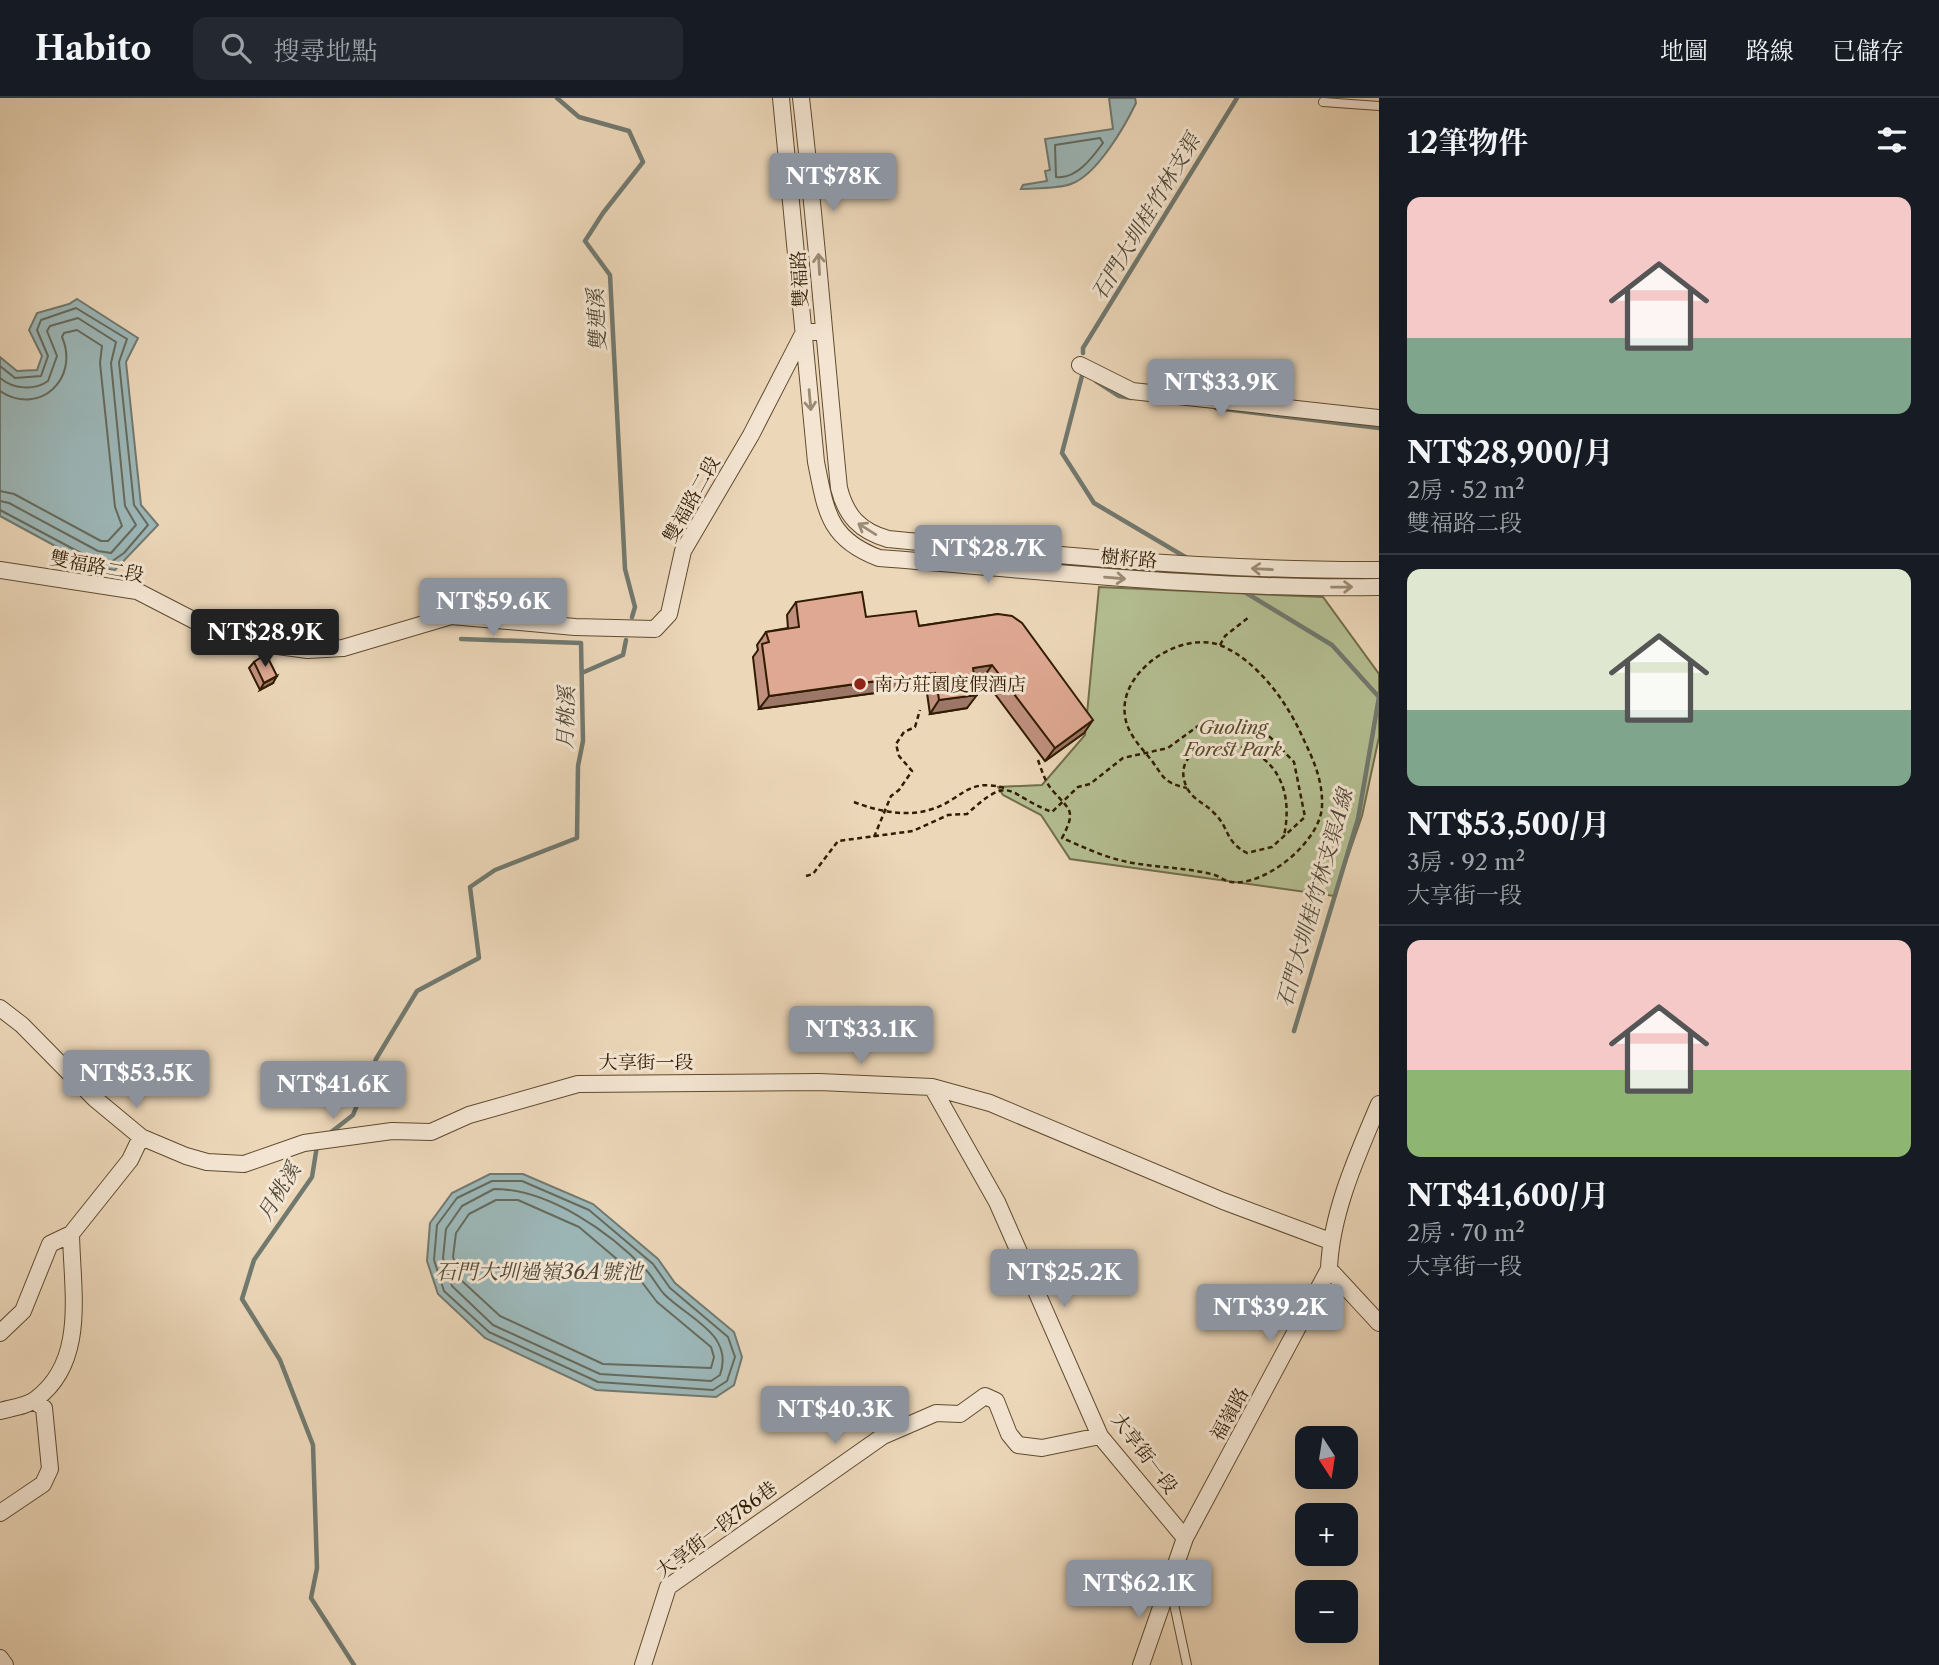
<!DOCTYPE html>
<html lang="zh-TW">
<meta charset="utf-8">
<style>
:root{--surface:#171b24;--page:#242831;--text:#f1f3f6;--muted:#9ea1a6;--line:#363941;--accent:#8c9099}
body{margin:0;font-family:"Libre Caslon Text","Noto Serif TC",serif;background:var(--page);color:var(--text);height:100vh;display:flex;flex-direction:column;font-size:26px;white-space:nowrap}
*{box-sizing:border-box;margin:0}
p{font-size:23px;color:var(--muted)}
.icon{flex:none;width:38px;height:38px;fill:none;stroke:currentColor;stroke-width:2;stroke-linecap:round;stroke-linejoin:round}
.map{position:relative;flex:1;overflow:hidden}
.details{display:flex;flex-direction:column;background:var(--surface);width:560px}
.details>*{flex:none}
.needle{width:46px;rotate:168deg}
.buttons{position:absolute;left:1295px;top:1328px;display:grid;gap:14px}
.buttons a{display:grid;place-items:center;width:63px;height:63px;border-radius:14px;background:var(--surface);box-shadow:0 7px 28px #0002;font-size:35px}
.price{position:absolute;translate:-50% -60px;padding:0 16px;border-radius:7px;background:var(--accent);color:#fff;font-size:23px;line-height:46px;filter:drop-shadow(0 2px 4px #0008)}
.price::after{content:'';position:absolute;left:50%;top:42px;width:21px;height:16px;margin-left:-10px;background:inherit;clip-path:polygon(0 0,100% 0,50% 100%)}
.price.selected{background:#222;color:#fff}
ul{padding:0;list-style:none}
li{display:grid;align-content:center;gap:14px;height:371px;padding:0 28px}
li+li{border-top:2px solid var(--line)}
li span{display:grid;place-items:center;height:217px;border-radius:14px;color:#555}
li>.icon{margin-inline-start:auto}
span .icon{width:126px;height:126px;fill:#fffc;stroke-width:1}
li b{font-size:30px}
h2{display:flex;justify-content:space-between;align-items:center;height:84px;padding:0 28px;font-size:30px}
header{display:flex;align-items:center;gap:42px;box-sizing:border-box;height:98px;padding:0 35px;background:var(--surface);border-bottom:2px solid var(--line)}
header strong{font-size:33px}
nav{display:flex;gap:38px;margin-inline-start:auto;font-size:24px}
.search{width:490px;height:63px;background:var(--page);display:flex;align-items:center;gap:18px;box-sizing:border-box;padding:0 24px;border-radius:14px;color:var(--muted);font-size:26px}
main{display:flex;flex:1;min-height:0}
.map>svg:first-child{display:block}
.green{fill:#b4bf92;stroke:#726e4a;stroke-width:2}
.water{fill:#9cb7b8;stroke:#71796f;stroke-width:2}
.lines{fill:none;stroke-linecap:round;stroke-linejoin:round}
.shore{stroke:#666a5c;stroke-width:2}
.stream{stroke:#71796f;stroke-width:4.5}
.service-casing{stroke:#604b2f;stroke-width:10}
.minor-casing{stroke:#604b2f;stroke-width:18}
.path{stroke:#311c01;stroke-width:2.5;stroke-dasharray:5 3.5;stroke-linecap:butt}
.service{stroke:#f3e5d2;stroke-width:8}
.minor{stroke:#f3e5d2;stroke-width:16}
.wall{fill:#c0907e;stroke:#311c01;stroke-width:2}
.shaded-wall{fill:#9c7667;stroke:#311c01;stroke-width:2}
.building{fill:#dfa893;stroke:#311c01;stroke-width:2}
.oneway{stroke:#9c8b74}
.poi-dot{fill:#8f2418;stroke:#f3e5d2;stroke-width:2.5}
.labels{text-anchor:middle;stroke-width:6;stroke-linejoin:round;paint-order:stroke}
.street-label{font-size:19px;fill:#311c01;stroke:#f3e5d2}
.poi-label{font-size:19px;fill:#311c01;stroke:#f3e5d2;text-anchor:start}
.park-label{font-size:19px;font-style:italic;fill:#584d2c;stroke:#f3e5d2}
.water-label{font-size:21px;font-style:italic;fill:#514a38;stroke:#f3e5d2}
</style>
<header>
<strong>Habito</strong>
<div class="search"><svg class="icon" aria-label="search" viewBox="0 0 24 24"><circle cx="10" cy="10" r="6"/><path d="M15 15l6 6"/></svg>搜尋地點</div>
<nav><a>地圖</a><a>路線</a><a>已儲存</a></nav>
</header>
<main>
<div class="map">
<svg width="1379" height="1567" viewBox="0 0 1379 1567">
<rect width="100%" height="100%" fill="#ecd7b9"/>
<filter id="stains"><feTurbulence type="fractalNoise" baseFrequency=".00286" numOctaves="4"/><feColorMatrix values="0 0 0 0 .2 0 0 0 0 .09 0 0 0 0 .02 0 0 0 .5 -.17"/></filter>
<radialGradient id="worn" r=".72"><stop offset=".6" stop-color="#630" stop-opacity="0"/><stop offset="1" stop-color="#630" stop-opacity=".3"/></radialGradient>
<path class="green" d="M1099 489 1323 499 1379 576V639L1362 718 1334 798 1070 761 1041 717 1003 697 998 689 1042 687 1085 637Z"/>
<path class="water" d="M1109 0H1135L1136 5C1125 28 1097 77 1071 86 1057 91 1037 90 1021 91L1023 87 1047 83 1045 73 1050 72 1045 41 1113 31Z
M77 201 138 240 126 264 141 407 158 427 115 472 92 468 0 418V259L17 273 37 272 42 258 29 232 37 215 69 206Z
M490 1076H523L593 1106 658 1161 675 1185 734 1234 742 1259 734 1287 716 1299 596 1292 485 1240 438 1196 427 1163 430 1125 452 1095Z"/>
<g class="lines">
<path class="shore" d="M1100 40 1103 45C1092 60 1076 82 1056 79L1055 47Z
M0 268 15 280 41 278 48 258 37 232 41 222 76 210 127 241 119 264 134 407 148 427 124 455 111 464 94 462 0 412
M0 280C13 291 34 293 48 283L57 258 47 233 50 228 78 220 116 244 111 265 125 408 136 427 111 455 98 453 9 405 0 403
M0 293C39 319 80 281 62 239L64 235 77 232 102 248 100 265 115 409 122 428 108 443H101L14 396 0 393
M492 1083H522L589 1112 653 1166 670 1190 728 1239 735 1259 727 1283 713 1292 598 1284 489 1234 444 1193 434 1162 437 1127 457 1100Z
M494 1091C548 1091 609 1133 646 1172 653 1179 658 1190 665 1197 691 1222 734 1237 720 1277L711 1283 600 1276 493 1227 452 1188 443 1160 446 1131 462 1108Z
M496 1102H518L579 1129 638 1179 657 1204 711 1249 714 1259 711 1270 603 1266 500 1218 461 1182 453 1159 456 1135 469 1116Z"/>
<path class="stream" d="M557 0 579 19 629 33 643 64 603 115 585 143 610 177 625 471 635 509 632 519
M1083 255V250L1237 0
M1083 274 1062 355 1094 405 1187 460
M1096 283 1119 298 1131 300
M1216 310 1379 330
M1243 493 1332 547 1379 599 1358 721 1294 933
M584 574 623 557 626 542
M330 1035 353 1017 376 961 417 893 479 860 470 789 495 772 577 740 578 668 583 643 581 545 461 541
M317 1048 312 1079 254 1162 242 1201 280 1262 313 1347 317 1470 311 1500 354 1567"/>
<g class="service-casing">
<path id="service" d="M1323 4 1379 8
M1171 1492 1187 1567"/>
</g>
<g class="minor-casing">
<path id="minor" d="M781 0 816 364C826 413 828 441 879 460 1046 473 1212 492 1379 489
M801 0C816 130 826 260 839 390 846 418 860 433 888 441 1052 457 1215 473 1379 472
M1080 267 1132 293 1379 320
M0 472 137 493 232 542 308 552 343 550 451 518 575 529 655 531 669 516 683 453 751 337 804 234H823
M0 910 22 927 94 1000 141 1039 186 1058 207 1064 244 1066 304 1045 392 1033 431 1034 469 1017 578 986 819 984 932 989 990 1005 1223 1103 1330 1143
M932 989 997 1104 1100 1338 1185 1440
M1329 1171 1379 1225
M0 1235 23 1213 50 1146 71 1136
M0 1313C11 1310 27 1308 36 1301 87 1263 72 1193 71 1136L130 1062 141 1039
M0 1415 43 1386 50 1371 44 1310 34 1303
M0 1560 5 1567
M643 1567 668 1489 883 1338 936 1315 960 1316 985 1298 996 1303 1009 1336 1018 1347 1042 1350 1100 1338
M1141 1567 1185 1440 1329 1171C1331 1115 1357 1058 1379 1006"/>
</g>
<path class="path" d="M1220 547 1225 538 1249 519
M1038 662C1042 673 1045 684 1053 693 1071 713 1076 713 1062 740 1079 747 1095 755 1112 760 1144 770 1179 768 1211 776 1218 777 1224 783 1231 784 1265 789 1321 743 1322 708 1323 682 1313 661 1302 638 1287 604 1257 563 1222 548 1182 531 1118 573 1125 618 1127 634 1138 646 1148 658 1164 677 1160 684 1187 690
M854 704C877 713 905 719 929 712 962 703 966 679 1004 690
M874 739 891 698 899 692 912 673 899 658 896 646 904 634 915 629 920 612
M806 778 813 776 838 743 913 733 948 717 967 716C1013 674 1006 697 1052 714L1078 689 1090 686 1123 660 1168 650 1198 628 1231 625 1252 630 1270 639 1294 664 1305 719 1272 749 1247 755C1224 743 1230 730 1214 715 1205 705 1194 703 1187 690 1158 629 1308 622 1284 738"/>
<use href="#service" class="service"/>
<use href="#minor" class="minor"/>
</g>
<path class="wall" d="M796 504 866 519 919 528 998 516 1084 635 1045 663 983 580 974 581 967 610 930 616 926 588 759 611 753 559 758 552 757 547 766 534 788 530 787 517Z
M254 564 273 585 260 592 249 570Z"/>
<path class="shaded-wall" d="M992 567 983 580 963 583 973 570Z
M935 575 926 588 759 611 769 598Z
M277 578 273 585 260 592 264 585Z
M977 597 967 610 930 616 939 602Z
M1093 622 1084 635 1045 663 1055 650Z"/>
<path class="building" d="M862 494 866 519 916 513 919 528 998 516 1012 518 1022 525 1093 622 1055 650 992 567 973 570 977 597 939 602 935 575 769 598 762 546 769 544 766 534 799 529 796 504Z
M266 556 277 578 264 585 254 564Z"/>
<defs><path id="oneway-shaft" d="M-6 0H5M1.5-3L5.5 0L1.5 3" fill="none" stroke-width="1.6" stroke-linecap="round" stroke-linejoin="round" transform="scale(1.75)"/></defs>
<g class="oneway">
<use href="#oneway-shaft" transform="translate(819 166) rotate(-93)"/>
<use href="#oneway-shaft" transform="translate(810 302) rotate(85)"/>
<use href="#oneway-shaft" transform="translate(867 431) rotate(-148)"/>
<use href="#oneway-shaft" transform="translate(1262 471) rotate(-177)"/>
<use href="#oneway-shaft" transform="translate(1115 480) rotate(5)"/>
<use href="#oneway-shaft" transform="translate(1342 489) rotate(-1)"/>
</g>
<circle class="poi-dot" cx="860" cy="586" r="7"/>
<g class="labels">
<g class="street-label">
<text transform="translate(799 181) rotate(-93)" y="7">雙福路</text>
<text transform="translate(691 401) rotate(-61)" y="7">雙福路二段</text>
<text transform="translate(1129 460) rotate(5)" y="7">樹籽路</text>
<text transform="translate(97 468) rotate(11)" y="7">雙福路二段</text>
<text x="646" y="971">大享街一段</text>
<text transform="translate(1229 1316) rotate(-61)" y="7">福嶺路</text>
<text transform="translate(1145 1355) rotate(53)" y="7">大享街一段</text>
<text transform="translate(716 1431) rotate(-37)" y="7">大享街一段786巷</text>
</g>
<g class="poi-label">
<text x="874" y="593">南方莊園度假酒店</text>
</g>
<g class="park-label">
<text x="1233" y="636">Guoling<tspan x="1233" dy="22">Forest Park</tspan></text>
</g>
<g class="water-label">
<text transform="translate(1146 119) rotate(-59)" y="7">石門大圳桂竹林支渠</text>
<text transform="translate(597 222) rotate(-93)" y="7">雙連溪</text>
<text transform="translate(566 620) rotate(-88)" y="7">月桃溪</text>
<text transform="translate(1315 800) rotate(-74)" y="7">石門大圳桂竹林支渠A線</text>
<text transform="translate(279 1094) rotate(-59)" y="7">月桃溪</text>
<text x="539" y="1181">石門大圳過嶺36A號池</text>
</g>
</g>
<rect width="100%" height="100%" filter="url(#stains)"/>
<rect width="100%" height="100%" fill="url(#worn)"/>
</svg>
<div class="buttons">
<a><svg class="needle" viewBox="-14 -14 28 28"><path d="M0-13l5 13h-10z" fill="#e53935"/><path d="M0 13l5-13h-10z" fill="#9ea1a6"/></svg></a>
<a>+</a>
<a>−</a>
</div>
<b class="price" style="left:833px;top:115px">NT$78K</b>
<b class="price" style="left:1221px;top:321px">NT$33.9K</b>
<b class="price" style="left:988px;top:487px">NT$28.7K</b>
<b class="price" style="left:493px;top:540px">NT$59.6K</b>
<b class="price selected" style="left:265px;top:571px">NT$28.9K</b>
<b class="price" style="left:861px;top:968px">NT$33.1K</b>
<b class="price" style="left:136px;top:1012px">NT$53.5K</b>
<b class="price" style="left:333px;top:1023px">NT$41.6K</b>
<b class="price" style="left:1064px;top:1211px">NT$25.2K</b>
<b class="price" style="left:1270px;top:1246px">NT$39.2K</b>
<b class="price" style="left:835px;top:1348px">NT$40.3K</b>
<b class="price" style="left:1139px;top:1522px">NT$62.1K</b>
</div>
<section class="details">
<h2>12筆物件<svg class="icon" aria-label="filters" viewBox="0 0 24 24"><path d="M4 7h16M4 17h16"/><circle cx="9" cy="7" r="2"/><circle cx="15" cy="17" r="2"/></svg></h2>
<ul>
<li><span style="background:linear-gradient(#f6c9c9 65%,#7fa58c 0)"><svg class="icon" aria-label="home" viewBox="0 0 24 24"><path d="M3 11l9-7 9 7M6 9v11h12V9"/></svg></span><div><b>NT$28,900/月</b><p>2房 · 52 m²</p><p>雙福路二段</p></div></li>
<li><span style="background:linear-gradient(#dfe7d0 65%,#7fa58c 0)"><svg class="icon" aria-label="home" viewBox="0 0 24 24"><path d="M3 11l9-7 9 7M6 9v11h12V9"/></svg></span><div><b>NT$53,500/月</b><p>3房 · 92 m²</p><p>大享街一段</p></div></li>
<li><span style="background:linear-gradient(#f6c9c9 60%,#8fb573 0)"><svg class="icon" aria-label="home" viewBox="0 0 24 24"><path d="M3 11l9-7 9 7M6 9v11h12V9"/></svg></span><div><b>NT$41,600/月</b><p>2房 · 70 m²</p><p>大享街一段</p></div></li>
</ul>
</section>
</main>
